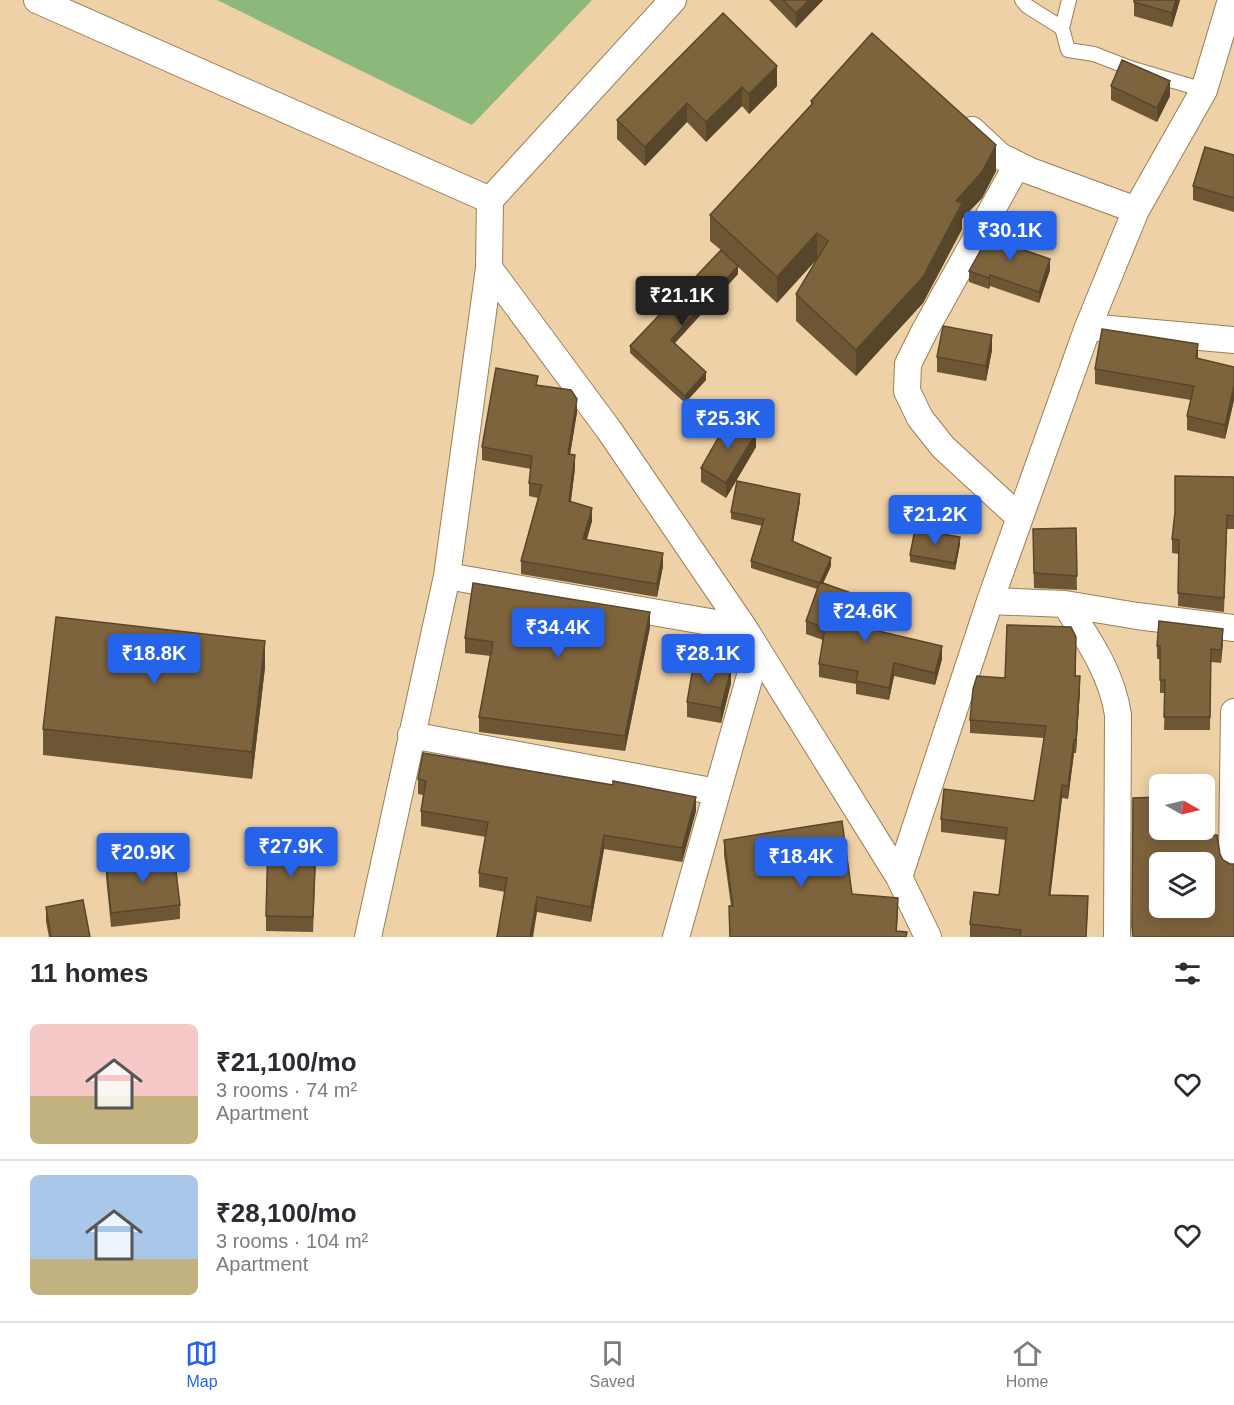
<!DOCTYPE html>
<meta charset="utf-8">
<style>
:root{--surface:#fff;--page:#f7f7f7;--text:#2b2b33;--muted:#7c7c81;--line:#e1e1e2;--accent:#2563eb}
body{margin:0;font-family:Arial,sans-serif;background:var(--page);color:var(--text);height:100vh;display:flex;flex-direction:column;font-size:22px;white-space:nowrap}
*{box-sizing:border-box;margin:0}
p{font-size:20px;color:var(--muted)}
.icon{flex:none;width:33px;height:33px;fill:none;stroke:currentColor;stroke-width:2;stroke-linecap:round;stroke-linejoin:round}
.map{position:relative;height:937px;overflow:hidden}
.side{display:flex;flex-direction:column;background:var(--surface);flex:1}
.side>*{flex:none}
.needle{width:39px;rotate:98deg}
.fabs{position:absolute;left:1149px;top:774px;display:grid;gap:12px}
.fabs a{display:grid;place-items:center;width:66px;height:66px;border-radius:9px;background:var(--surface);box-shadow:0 3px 15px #0003;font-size:30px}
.price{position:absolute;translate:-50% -51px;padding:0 14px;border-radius:6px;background:var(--accent);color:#fff;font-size:20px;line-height:39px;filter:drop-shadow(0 2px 3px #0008)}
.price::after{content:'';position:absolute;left:50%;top:36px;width:18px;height:14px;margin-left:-9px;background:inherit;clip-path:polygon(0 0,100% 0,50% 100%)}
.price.active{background:#222;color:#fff}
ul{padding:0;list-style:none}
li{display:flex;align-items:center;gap:18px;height:150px;padding:0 30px}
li+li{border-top:2px solid var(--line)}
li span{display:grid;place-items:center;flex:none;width:168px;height:120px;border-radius:9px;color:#555}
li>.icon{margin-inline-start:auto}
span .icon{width:72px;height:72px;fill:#fffc;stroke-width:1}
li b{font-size:26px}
h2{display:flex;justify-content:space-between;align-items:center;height:72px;padding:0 30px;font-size:26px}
.tab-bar{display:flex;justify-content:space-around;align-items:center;height:84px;border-top:2px solid var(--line);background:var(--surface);font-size:16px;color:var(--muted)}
.tab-bar a{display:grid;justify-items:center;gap:3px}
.tab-bar .active{color:var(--accent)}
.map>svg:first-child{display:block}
.green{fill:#8cb87b}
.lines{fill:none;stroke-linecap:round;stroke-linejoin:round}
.lane-casing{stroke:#9a7f57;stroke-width:16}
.street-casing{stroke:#9a7f57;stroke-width:28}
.lane{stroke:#fff;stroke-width:14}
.street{stroke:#fff;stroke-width:26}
.wall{fill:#6c5634}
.shaded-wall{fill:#58462b}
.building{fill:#7e643d;stroke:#58462b;stroke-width:1.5;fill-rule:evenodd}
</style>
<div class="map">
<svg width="1234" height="937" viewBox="0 0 1234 937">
<rect width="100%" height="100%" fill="#eed1a6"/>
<path class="green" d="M217 0H592L472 125Z"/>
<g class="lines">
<g class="lane-casing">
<path id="lane" d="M1022 0 1027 6 1062 28
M1069 0 1062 28 1068 50 1094 54 1130 68 1204 90"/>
</g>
<g class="street-casing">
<path id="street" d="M37 0 490 200
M972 130 1000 156 1030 171 1136 210
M1017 165 925 330 908 364 907 391 920 418 943 447 1019 517
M489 268 609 430 744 628 899 877 928 937
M1088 327 1234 340
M447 576 744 628
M990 601 1065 604 1137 616 1234 628
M1065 604C1088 639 1112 673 1118 715L1117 937
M1234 712 1232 853 1234 862
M411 735 717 792
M899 877 990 601 1088 327 1136 210 1204 90 1231 0
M368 937 447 576 489 268 490 200 673 0
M676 937 757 651"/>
</g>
<use href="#lane" class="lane"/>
<use href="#street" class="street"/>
</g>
<path class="wall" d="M769 0H823L796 28Z
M1134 0H1180L1172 27 1134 16Z
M723 13 777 86 749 114 742 106 706 142 687 122 645 166 617 139V120Z
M1111 86 1170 96 1157 122 1111 100Z
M811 101 996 171 982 198 962 219V229L923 303 856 376 796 321V294L817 259 777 303 738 267V274L675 343 706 380 685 403 630 353V346L721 250 710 241V215L811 105Z
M1234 155V212L1193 200V186Z
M1026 251 1050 270 1039 303 990 286 989 289 969 282V271Z
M992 350 986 381 937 372V357Z
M1198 358 1234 367V400L1225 439 1187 430V416L1191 400 1095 384V369Z
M538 385 577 412 570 454 575 468 571 501 592 521 587 539 663 566 657 597 521 574V561L538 498 529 496V483L531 469 482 460V447Z
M756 447 726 498 701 482V468Z
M1234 477V529H1227L1224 612 1178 606 1179 554 1172 553V539Z
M800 501 793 542 831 566 823 583 851 606 844 623 942 659 935 685 894 676 889 700 856 694V684L819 677V664L823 640 806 634V621L817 589 751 568V561L762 526 731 519V512Z
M1076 528 1077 590 1034 588 1033 543Z
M960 544 955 570 910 562V555Z
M650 627 625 751 479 732V717L491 656 465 653V638Z
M1223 642 1221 663 1211 662 1210 730H1164L1165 693H1160V659H1157V646Z
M1076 650V676L1080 689 1076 753H1074L1068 799 1062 798 1050 895 1088 909 1086 937H970V924L999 895 1006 840 941 832V819L1034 801 1044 738 970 733V720L1005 678Z
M265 667 252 779 43 755V729Z
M731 683 721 723 687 717V702Z
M418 779 696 811 682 862 604 849 591 922 537 912 505 892 479 887V873L486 837 421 826V811L423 795 418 794Z
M724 840 852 894 898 912 897 931 731 906 724 855Z
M316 855 313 932 266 931V916Z
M106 863 180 905V919L111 927 106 877Z
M46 907 90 937H49L46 922Z"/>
<path class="shaded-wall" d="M809 0H823L796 28V13Z
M1176 0H1180L1172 27V13Z
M777 66V86L749 114V94Z
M1170 81V96L1157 122V108Z
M742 87V106L706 142V122Z
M687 103V122L645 166V147Z
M996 145V171L982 198 962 219V229L923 303 856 376V350L956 201Z
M817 233V259L777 303V277Z
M1050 259V270L1039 303V292Z
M738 266V274L671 347V340Z
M990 275V286L989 289V278Z
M992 335V350L986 381V366Z
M1198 344V358H1196Z
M706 372V380L685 403V396Z
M1234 386V400L1225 439V425Z
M577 399V412L568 467V454Z
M756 433V447L726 498V483Z
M575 455V468L569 514V501Z
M800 494V501L792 549V541Z
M592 508V521L583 552V539Z
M960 537V544L955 570V563Z
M663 553V566L657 597V584Z
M831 558V566L820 590V583Z
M851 593V606L840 635V622Z
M650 612V627L625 751V736Z
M1223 629V642L1221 663V650Z
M265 641V667L252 779V752Z
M942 646V659L935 685V673Z
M894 663V676L889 700V688Z
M731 669V683L721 723V708Z
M1080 676V689L1076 753V740Z
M1074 740V753L1068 799V786Z
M1062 785V798L1049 908V895Z
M696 797V811L682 862V848Z
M604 835V849L591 922V907Z
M537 897V912L533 937H530Z"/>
<path class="building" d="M783 0H809L796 13Z
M1134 0H1176L1172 13 1134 2Z
M723 13 777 66 749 94 742 87 706 122 687 103 645 147 617 120Z
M872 33 996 145 982 172 956 201 962 203 923 277 856 350 796 294 828 241 817 233 777 277 710 215 813 103 811 101Z
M1122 60 1170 81 1157 108 1111 86Z
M1205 147 1234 155V198L1193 186Z
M992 230 1026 244 1024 250 1050 259 1039 292 990 275 989 278 969 271Z
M721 250 738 266 671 340 706 372 685 396 630 346Z
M943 326 992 335 986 366 937 357Z
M1102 329 1198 344 1196 358 1234 367V386L1225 425 1187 416 1194 386 1095 369Z
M496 368 538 376 536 385 571 390 577 399 568 454 575 455 569 501 592 508 583 539 663 553 657 584 521 561 542 485 529 483 532 456 482 447Z
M730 417 756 433 726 483 701 468Z
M1175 476 1234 477V516L1227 515 1224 598 1178 593 1179 540 1172 539 1175 512Z
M737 481 800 494 792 541 831 558 820 583 751 561 764 519 731 512Z
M1076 528 1077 576 1034 573 1033 529Z
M915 529 960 537 955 563 910 555Z
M820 582 851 593 840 622 942 646 935 673 894 663 889 688 856 681 858 671 819 664 825 628 806 621Z
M473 583 650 612 625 736 479 717 493 642 465 638Z
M56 617 265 641 252 752 43 729Z
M1159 621 1223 629 1221 650 1211 649 1210 717H1164L1165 680H1160V646H1157Z
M1007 625 1071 627 1076 637 1075 676H1080L1076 740H1074L1068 786 1062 785 1049 895 1088 896 1086 937H1020L1021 930 970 924 974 892 999 895 1007 828 941 819 944 789 1034 801 1046 726 970 720 973 689 977 676 1005 678Z
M694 662 731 669 721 708 687 702Z
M423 753 613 785V781L696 797 682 848 604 835 591 907 537 897 530 937H497L507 878 479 873 488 822 421 811 426 781 418 779Z
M1160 797V830H1172L1173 838 1217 835 1220 854 1223 860 1230 864H1234V937H1133L1132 926 1133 798ZM1160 862H1204V908H1160Z
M842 821 852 894 898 898 896 931 907 932 906 937H730L729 906H733L724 840Z
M268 840 316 841 313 917 266 916Z
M174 855 180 905 111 913 106 863Z
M83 900 90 937H51L46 907Z"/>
</svg>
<div class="fabs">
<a><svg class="needle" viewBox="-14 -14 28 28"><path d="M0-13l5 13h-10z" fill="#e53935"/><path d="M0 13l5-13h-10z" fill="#7c7c81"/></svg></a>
<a><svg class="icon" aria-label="layers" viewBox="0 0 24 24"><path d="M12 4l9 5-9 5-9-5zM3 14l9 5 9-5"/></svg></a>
</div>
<b class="price" style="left:1010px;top:262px">₹30.1K</b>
<b class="price active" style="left:682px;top:327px">₹21.1K</b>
<b class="price" style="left:728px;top:450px">₹25.3K</b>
<b class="price" style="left:935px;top:546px">₹21.2K</b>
<b class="price" style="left:865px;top:643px">₹24.6K</b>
<b class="price" style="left:558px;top:659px">₹34.4K</b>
<b class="price" style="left:154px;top:685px">₹18.8K</b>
<b class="price" style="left:708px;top:685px">₹28.1K</b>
<b class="price" style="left:291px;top:878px">₹27.9K</b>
<b class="price" style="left:143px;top:884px">₹20.9K</b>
<b class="price" style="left:801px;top:888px">₹18.4K</b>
</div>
<section class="side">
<h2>11 homes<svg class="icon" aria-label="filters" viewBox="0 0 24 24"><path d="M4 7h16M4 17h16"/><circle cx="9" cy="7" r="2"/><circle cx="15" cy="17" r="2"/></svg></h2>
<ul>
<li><span style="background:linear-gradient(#f6c9c9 60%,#c2b280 0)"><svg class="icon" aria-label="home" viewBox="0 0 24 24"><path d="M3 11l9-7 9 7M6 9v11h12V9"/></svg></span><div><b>₹21,100/mo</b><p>3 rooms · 74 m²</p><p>Apartment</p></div><svg class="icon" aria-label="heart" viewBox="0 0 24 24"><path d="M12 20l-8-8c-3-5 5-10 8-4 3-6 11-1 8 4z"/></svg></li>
<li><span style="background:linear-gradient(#a9c7e8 70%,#c2b280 0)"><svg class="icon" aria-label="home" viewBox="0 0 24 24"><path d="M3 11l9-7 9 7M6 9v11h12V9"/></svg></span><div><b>₹28,100/mo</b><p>3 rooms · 104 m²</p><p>Apartment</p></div><svg class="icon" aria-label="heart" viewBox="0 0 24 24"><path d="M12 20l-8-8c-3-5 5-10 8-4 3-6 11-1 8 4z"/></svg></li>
</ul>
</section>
<nav class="tab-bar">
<a class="active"><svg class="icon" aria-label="map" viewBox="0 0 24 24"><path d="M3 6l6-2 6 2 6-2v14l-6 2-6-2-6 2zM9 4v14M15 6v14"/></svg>Map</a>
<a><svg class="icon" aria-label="saved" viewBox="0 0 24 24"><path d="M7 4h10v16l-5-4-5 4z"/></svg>Saved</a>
<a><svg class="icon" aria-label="home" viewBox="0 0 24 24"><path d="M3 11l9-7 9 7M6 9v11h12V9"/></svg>Home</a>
</nav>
